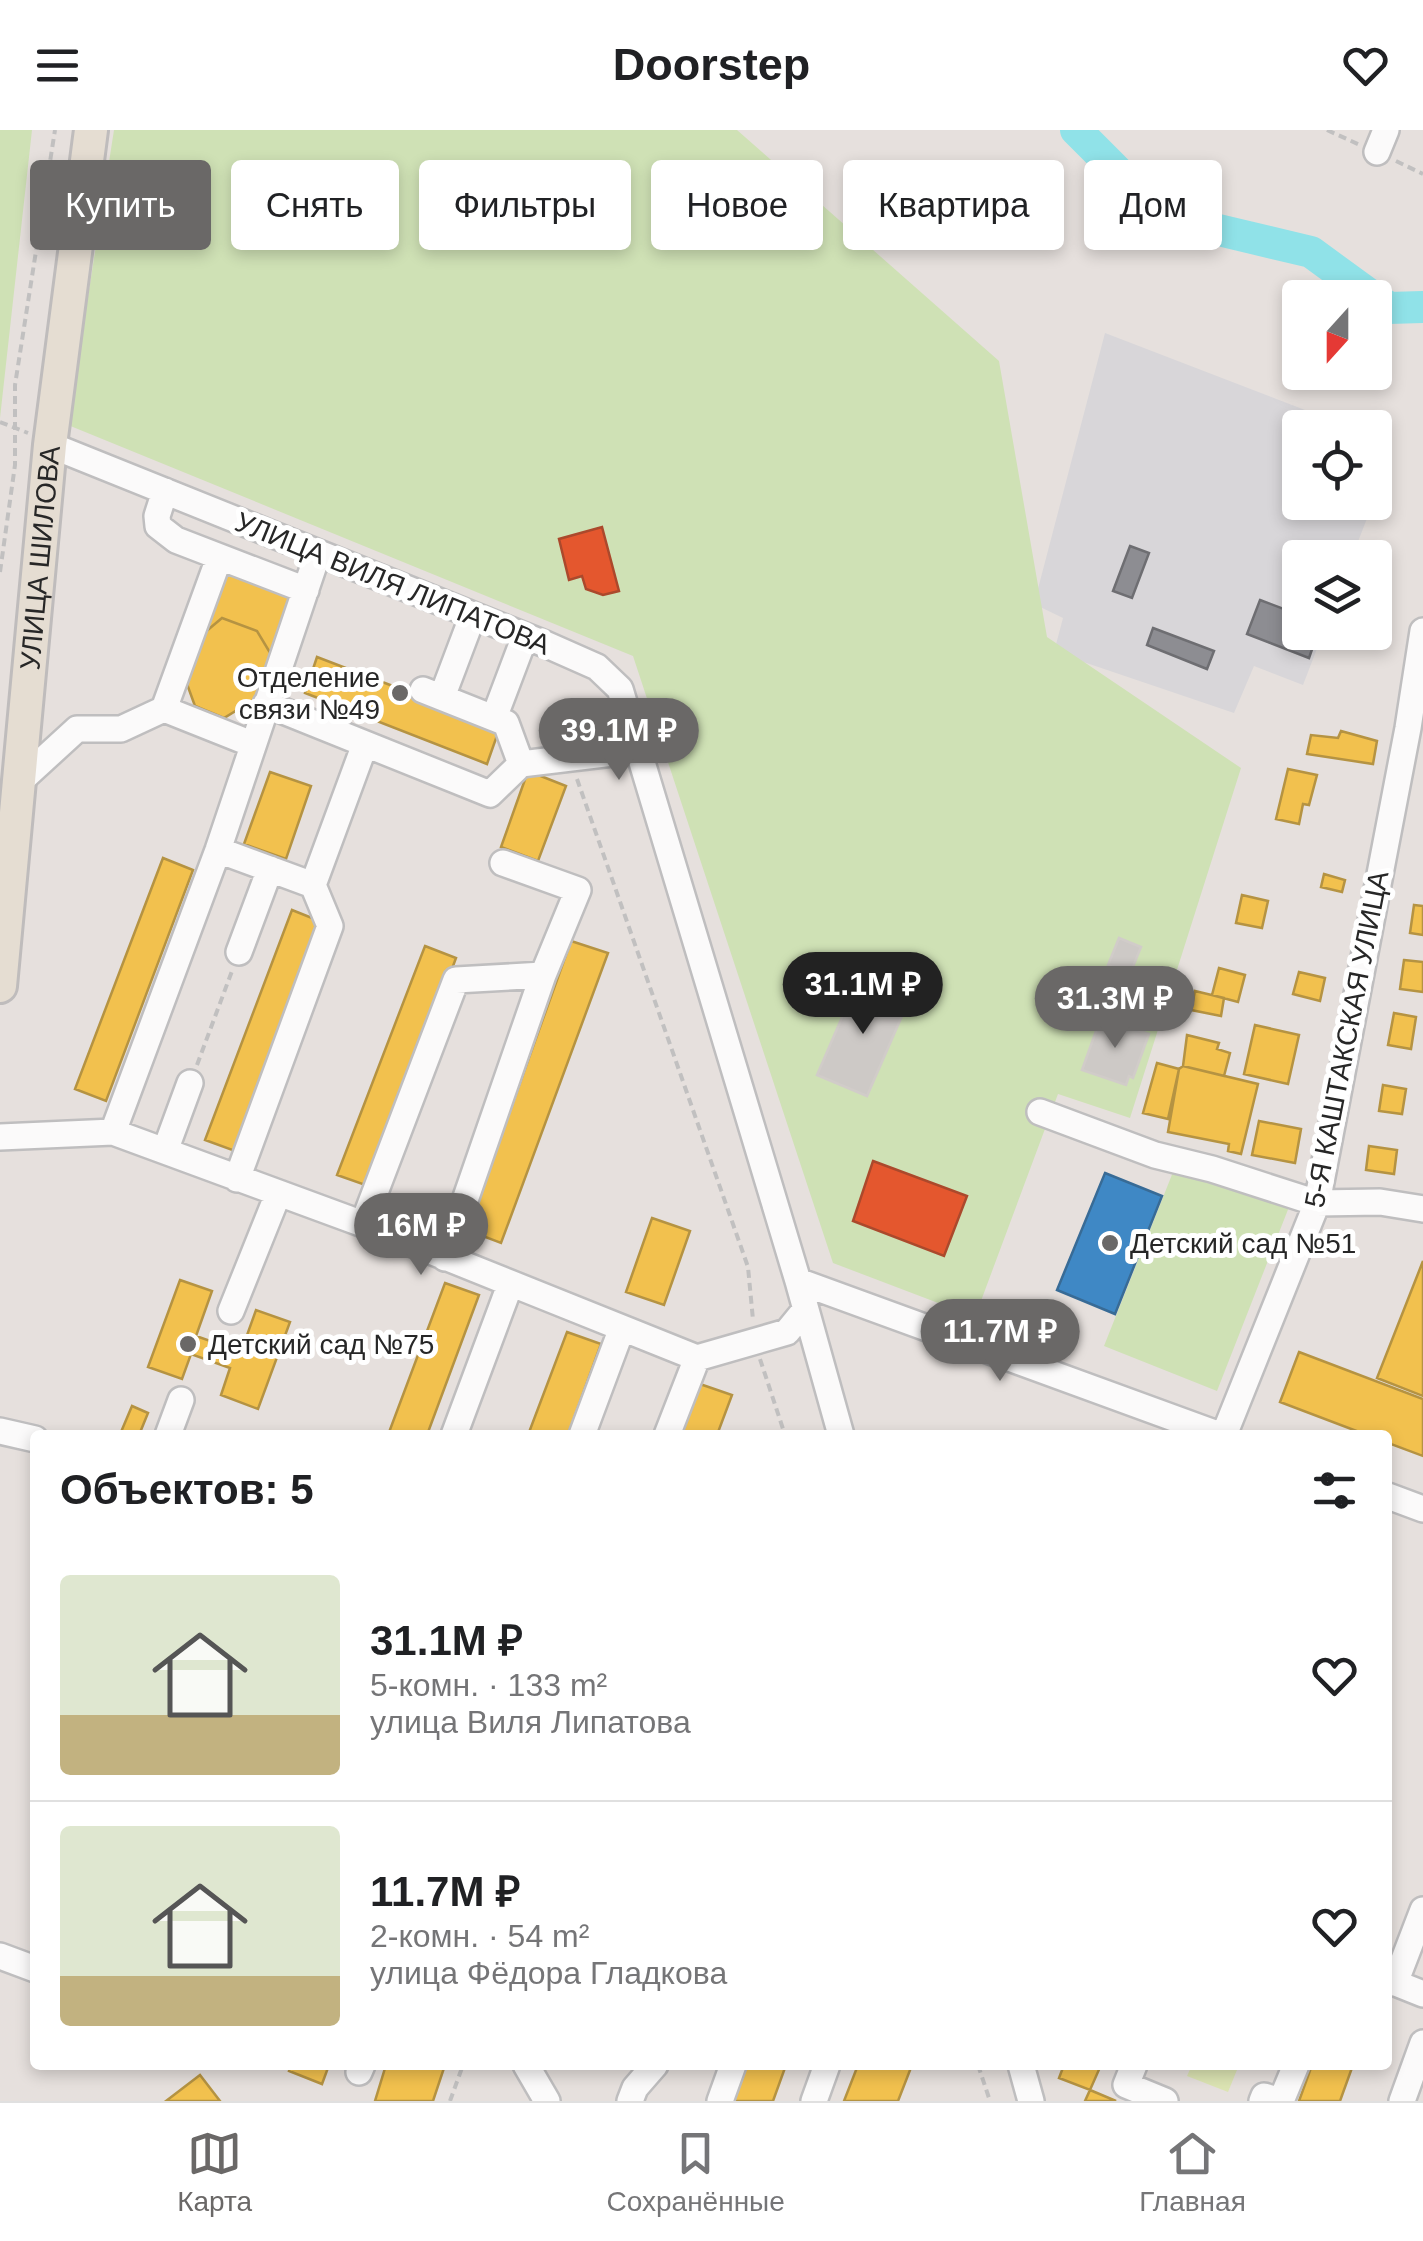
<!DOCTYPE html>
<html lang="ru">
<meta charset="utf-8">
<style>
:root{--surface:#fff;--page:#f2f2f2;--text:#202124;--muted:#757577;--line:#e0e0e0;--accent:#6a6867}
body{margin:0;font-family:Arial,sans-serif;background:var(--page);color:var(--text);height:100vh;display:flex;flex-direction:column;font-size:38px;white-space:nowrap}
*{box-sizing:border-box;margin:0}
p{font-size:32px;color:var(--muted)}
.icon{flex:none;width:55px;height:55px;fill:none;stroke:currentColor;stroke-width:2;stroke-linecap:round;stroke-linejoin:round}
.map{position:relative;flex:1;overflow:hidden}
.sheet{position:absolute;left:30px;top:1300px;width:1362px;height:640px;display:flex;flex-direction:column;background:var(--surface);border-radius:10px;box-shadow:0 5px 15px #0003}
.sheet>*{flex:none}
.top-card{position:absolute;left:30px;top:30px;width:1365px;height:90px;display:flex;gap:20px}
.needle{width:65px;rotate:201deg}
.fabs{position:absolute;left:1282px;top:150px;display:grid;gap:20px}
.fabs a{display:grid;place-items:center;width:110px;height:110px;border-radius:10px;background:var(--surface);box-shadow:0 5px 15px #0003;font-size:50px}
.price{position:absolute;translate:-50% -85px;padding:0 22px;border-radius:35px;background:var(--accent);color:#fff;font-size:32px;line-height:65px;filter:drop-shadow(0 2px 5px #0008)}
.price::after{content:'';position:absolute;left:50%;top:60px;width:30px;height:22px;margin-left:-15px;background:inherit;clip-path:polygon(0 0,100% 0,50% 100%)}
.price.selected{background:#222;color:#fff}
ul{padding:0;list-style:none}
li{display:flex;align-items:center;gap:30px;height:250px;padding:0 30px}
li+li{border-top:2px solid var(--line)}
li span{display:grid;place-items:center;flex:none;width:280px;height:200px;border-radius:10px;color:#555}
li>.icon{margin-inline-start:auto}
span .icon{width:120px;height:120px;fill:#fffc;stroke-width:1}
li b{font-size:42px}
h2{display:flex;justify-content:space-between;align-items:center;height:120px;padding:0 30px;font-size:42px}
.pill{padding:0 35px;border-radius:10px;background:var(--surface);box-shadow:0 5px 15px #0003;font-size:35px;line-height:90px}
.pill.selected{background:var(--accent);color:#fff}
header{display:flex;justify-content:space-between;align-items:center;height:130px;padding:0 30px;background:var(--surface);font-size:45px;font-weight:700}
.menu{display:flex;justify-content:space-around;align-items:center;height:140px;border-top:2px solid var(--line);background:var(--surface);font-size:28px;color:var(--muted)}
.menu a{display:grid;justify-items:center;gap:5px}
.menu .selected{color:var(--accent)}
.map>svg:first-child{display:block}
.industrial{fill:#d8d6d9}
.green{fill:#cfe1b5}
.pitch{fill:#dce4b3}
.homes{fill:#f2c14e;stroke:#b59342;stroke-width:2.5}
.shops{fill:#e4572e;stroke:#ab492c;stroke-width:2.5}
.schools{fill:#3f88c5;stroke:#386b96;stroke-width:2.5}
.industry{fill:#8d8d92;stroke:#6e6e72;stroke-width:2.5}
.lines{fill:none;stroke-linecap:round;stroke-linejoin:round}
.river{stroke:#90e2e8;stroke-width:32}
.building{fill:#cdc9c6;stroke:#d1ccc9;stroke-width:2.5}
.minor-casing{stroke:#bfbebf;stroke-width:30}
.major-casing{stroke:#bfbcbc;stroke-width:38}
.path{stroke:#c1c0c0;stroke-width:4;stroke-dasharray:8 5;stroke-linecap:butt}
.minor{stroke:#fbfafa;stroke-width:25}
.major{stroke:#e5ddd2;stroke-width:32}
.poi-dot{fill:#6a6867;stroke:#fff;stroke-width:4}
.labels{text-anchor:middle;stroke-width:10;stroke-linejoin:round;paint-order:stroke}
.street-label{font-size:28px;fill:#272727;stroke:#fff}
.poi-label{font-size:28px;fill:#272727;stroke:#fff;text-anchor:start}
</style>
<header><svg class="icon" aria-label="menu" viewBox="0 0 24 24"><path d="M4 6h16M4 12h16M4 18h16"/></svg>Doorstep<svg class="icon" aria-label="heart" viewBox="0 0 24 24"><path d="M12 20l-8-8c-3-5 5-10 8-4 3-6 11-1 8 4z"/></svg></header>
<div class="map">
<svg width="1423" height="1971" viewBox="0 0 1423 1971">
<rect width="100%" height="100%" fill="#e6e0dd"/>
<path class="industrial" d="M1105 203 1349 297 1300 298V372L1373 373 1352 427 1300 428V502L1323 503 1303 555 1254 536 1234 583 1054 522 1063 488 1034 474Z"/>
<path class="green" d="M0 0H32L0 288Z
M114 0H737L999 231 1047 507 1241 638 1130 988 1058 964 975 1187 833 1133 633 526 68 295Z
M1175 1037 1289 1077 1217 1261 1104 1216Z"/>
<path class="pitch" d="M1192 1935H1239L1228 1962 1187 1946Z"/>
<path class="homes" d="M225 438 295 463 272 526 257 501 222 488 197 509Z
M222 488 257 501 272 526 255 569 224 588 195 576 183 543 197 509Z
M317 527 500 597 487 634 305 563Z
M1341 601 1377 611 1373 634 1307 624 1311 605 1338 608Z
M1288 639 1317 645 1309 675 1303 674 1299 694 1276 689Z
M528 641 566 656 538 731 501 717Z
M270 642 311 656 286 729 244 714Z
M163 728 193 740 106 971 75 959Z
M1324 744 1345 750 1342 762 1321 757Z
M1242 765 1268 771 1262 798 1236 793Z
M1414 775 1423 776V805L1410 803Z
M292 780 322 792 235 1021 205 1010Z
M571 811 608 823 501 1113 467 1100Z
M425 816 456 828 371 1057 337 1045Z
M1404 830 1423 832V862L1400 859Z
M1219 838 1245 845 1238 872 1212 865Z
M1299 842 1325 848 1320 871 1293 864Z
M1195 861 1224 868 1221 886 1191 880Z
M1394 883 1416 887 1411 919 1388 915Z
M1255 895 1299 905 1288 954 1244 944Z
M1187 905 1219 913 1217 919 1230 923 1224 946 1183 936Z
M1157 933 1179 939 1168 989 1143 983Z
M1183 936 1258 954 1241 1024 1228 1021 1229 1014 1168 1002 1179 939Z
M1383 955 1406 959 1402 984 1379 981Z
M1259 991 1301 999 1295 1033 1252 1025Z
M1369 1016 1397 1020 1394 1044 1366 1040Z
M652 1088 690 1101 664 1175 626 1162Z
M1423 1131V1266L1377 1248Z
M180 1150 212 1161 196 1206 241 1222 256 1180 290 1192 258 1279 221 1265 230 1238 191 1224 182 1249 148 1237Z
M445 1153 479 1165 427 1305H388Z
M567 1202 601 1214 568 1305H528Z
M1299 1222 1423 1269V1326L1388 1313V1305H1367L1280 1272Z
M697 1253 732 1265 717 1305H678Z
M132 1276 148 1283 139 1305 121 1302Z
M291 1935H329L322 1954 289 1941Z
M386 1935H445L433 1971H375Z
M741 1935H786L773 1971H727Z
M858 1935H912L898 1971H844Z
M1064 1935H1101L1090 1960 1059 1948Z
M1312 1935H1353L1340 1971H1299Z
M200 1945 220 1971H166Z
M1090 1960 1116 1971H1085Z"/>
<path class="shops" d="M602 397 619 461 603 465 586 459 582 446 569 450 559 409Z
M873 1031 967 1066 944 1126 853 1091Z"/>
<path class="schools" d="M1105 1043 1162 1066 1115 1184 1057 1160Z"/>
<path class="industry" d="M1130 416 1149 423 1132 468 1113 461Z
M1260 470 1300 485V502H1318L1309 528 1247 504Z
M1153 498 1214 521 1207 539 1147 515Z"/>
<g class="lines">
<path class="river" d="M1076 0 1140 64 1185 92 1311 122 1374 168
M1375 168 1389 178 1423 177"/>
</g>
<path class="building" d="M1119 808 1141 817 1130 844 1108 835Z
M859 848 909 870 867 966 817 945Z
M1101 887 1149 904 1133 948 1129 946 1126 955 1082 940Z"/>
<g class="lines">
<g class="minor-casing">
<path id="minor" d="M1377 22 1386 0
M50 315 545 514 597 537 620 559 798 1151 841 1305
M165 361 157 386 158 396 176 410 306 460
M219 428 164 579 252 614
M423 560 506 593 521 634
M442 567 473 485
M266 574 490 664 521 634 638 620
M494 588 525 506
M18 653 77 599H121L164 579
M218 720 313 755 330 796 237 1049
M503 733 578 760 543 845
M313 755 365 614
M239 822 270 739
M1040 982 1155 1025 1212 1039 1317 1073 1380 1072 1423 1079
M113 1002 218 720 318 423
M0 1007 113 1002 363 1094 697 1228 787 1202 805 1180
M165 1021 190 953
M363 1094 456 850 543 845 445 1128
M798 1151 1220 1305
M231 1181 278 1064
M0 1301 35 1309
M168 1305 181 1270
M454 1305 510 1155
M582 1305 622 1198
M667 1305 697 1228
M1224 1305 1317 1073 1408 598 1423 501
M1388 1366 1423 1379
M0 1826 35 1839
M1388 1850 1423 1864
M1395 1853 1423 1780
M526 1935 547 1971
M1021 1935 1031 1971
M1134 1935 1126 1955 1165 1971
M359 1942 362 1935
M630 1971 635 1958 655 1935
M720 1971 733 1935
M814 1971 827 1935
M1262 1971 1264 1966 1281 1971 1296 1935
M1402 1971 1423 1913"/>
</g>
<g class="major-casing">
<g id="major">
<path id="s1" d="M0 856 50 315 91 0"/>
</g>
</g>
<path class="path" d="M1327 0 1360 15
M1396 31 1423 44
M0 292 28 303
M0 442 15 335V255L55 0
M577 649 748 1137 753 1190
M197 935 232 841
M760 1229 785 1305
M978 1935 990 1971
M450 1971 463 1935"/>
<use href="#minor" class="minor"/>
<use href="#major" class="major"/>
</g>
<g class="poi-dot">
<circle cx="400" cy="563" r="10"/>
<circle cx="1110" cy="1113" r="10"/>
<circle cx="188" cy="1214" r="10"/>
</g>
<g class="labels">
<g class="street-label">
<text dy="10" stroke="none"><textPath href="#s1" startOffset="430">УЛИЦА ШИЛОВА</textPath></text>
<text transform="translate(393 453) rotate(22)" y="10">УЛИЦА ВИЛЯ ЛИПАТОВА</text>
<text transform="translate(1346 909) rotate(-79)" y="10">5-Я КАШТАКСКАЯ УЛИЦА</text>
</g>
<g class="poi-label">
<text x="380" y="557" text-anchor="end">Отделение<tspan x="380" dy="32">связи №49</tspan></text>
<text x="1130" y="1123">Детский сад №51</text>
<text x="208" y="1224">Детский сад №75</text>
</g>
</g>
</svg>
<div class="fabs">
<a><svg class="needle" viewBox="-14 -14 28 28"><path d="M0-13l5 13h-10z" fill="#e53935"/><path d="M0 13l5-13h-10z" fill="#757577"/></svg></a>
<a><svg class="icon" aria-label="locate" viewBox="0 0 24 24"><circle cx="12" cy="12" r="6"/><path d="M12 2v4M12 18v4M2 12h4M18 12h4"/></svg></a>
<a><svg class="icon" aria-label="layers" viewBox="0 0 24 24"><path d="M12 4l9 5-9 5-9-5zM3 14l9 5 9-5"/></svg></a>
</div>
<b class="price" style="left:619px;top:653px">39.1M ₽</b>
<b class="price selected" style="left:863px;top:907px">31.1M ₽</b>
<b class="price" style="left:1115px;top:921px">31.3M ₽</b>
<b class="price" style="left:421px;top:1148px">16M ₽</b>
<b class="price" style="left:1000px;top:1254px">11.7M ₽</b>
<div class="top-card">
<a class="pill selected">Купить</a>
<a class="pill">Снять</a>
<a class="pill">Фильтры</a>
<a class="pill">Новое</a>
<a class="pill">Квартира</a>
<a class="pill">Дом</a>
</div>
<section class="sheet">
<h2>Объектов: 5<svg class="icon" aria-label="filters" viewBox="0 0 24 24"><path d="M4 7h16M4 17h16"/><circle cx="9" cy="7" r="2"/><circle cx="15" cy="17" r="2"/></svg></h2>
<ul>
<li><span style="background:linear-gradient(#dfe7d0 70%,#c2b280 0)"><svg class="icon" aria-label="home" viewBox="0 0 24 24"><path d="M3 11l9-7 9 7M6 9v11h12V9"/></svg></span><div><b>31.1M ₽</b><p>5-комн. · 133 m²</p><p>улица Виля Липатова</p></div><svg class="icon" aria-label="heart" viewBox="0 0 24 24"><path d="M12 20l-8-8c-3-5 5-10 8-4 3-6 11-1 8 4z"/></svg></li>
<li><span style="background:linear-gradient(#dfe7d0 75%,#c2b280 0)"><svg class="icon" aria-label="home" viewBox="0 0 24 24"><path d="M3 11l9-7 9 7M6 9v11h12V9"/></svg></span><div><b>11.7M ₽</b><p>2-комн. · 54 m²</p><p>улица Фёдора Гладкова</p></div><svg class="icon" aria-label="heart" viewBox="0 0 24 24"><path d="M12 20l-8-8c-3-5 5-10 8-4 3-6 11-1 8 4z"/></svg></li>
</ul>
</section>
</div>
<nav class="menu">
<a class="selected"><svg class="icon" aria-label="map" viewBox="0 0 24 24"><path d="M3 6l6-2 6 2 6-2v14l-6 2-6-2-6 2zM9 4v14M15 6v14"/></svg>Карта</a>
<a><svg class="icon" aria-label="saved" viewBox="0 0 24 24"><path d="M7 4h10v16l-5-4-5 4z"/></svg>Сохранённые</a>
<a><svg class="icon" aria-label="home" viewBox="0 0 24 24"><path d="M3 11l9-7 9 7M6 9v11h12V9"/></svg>Главная</a>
</nav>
